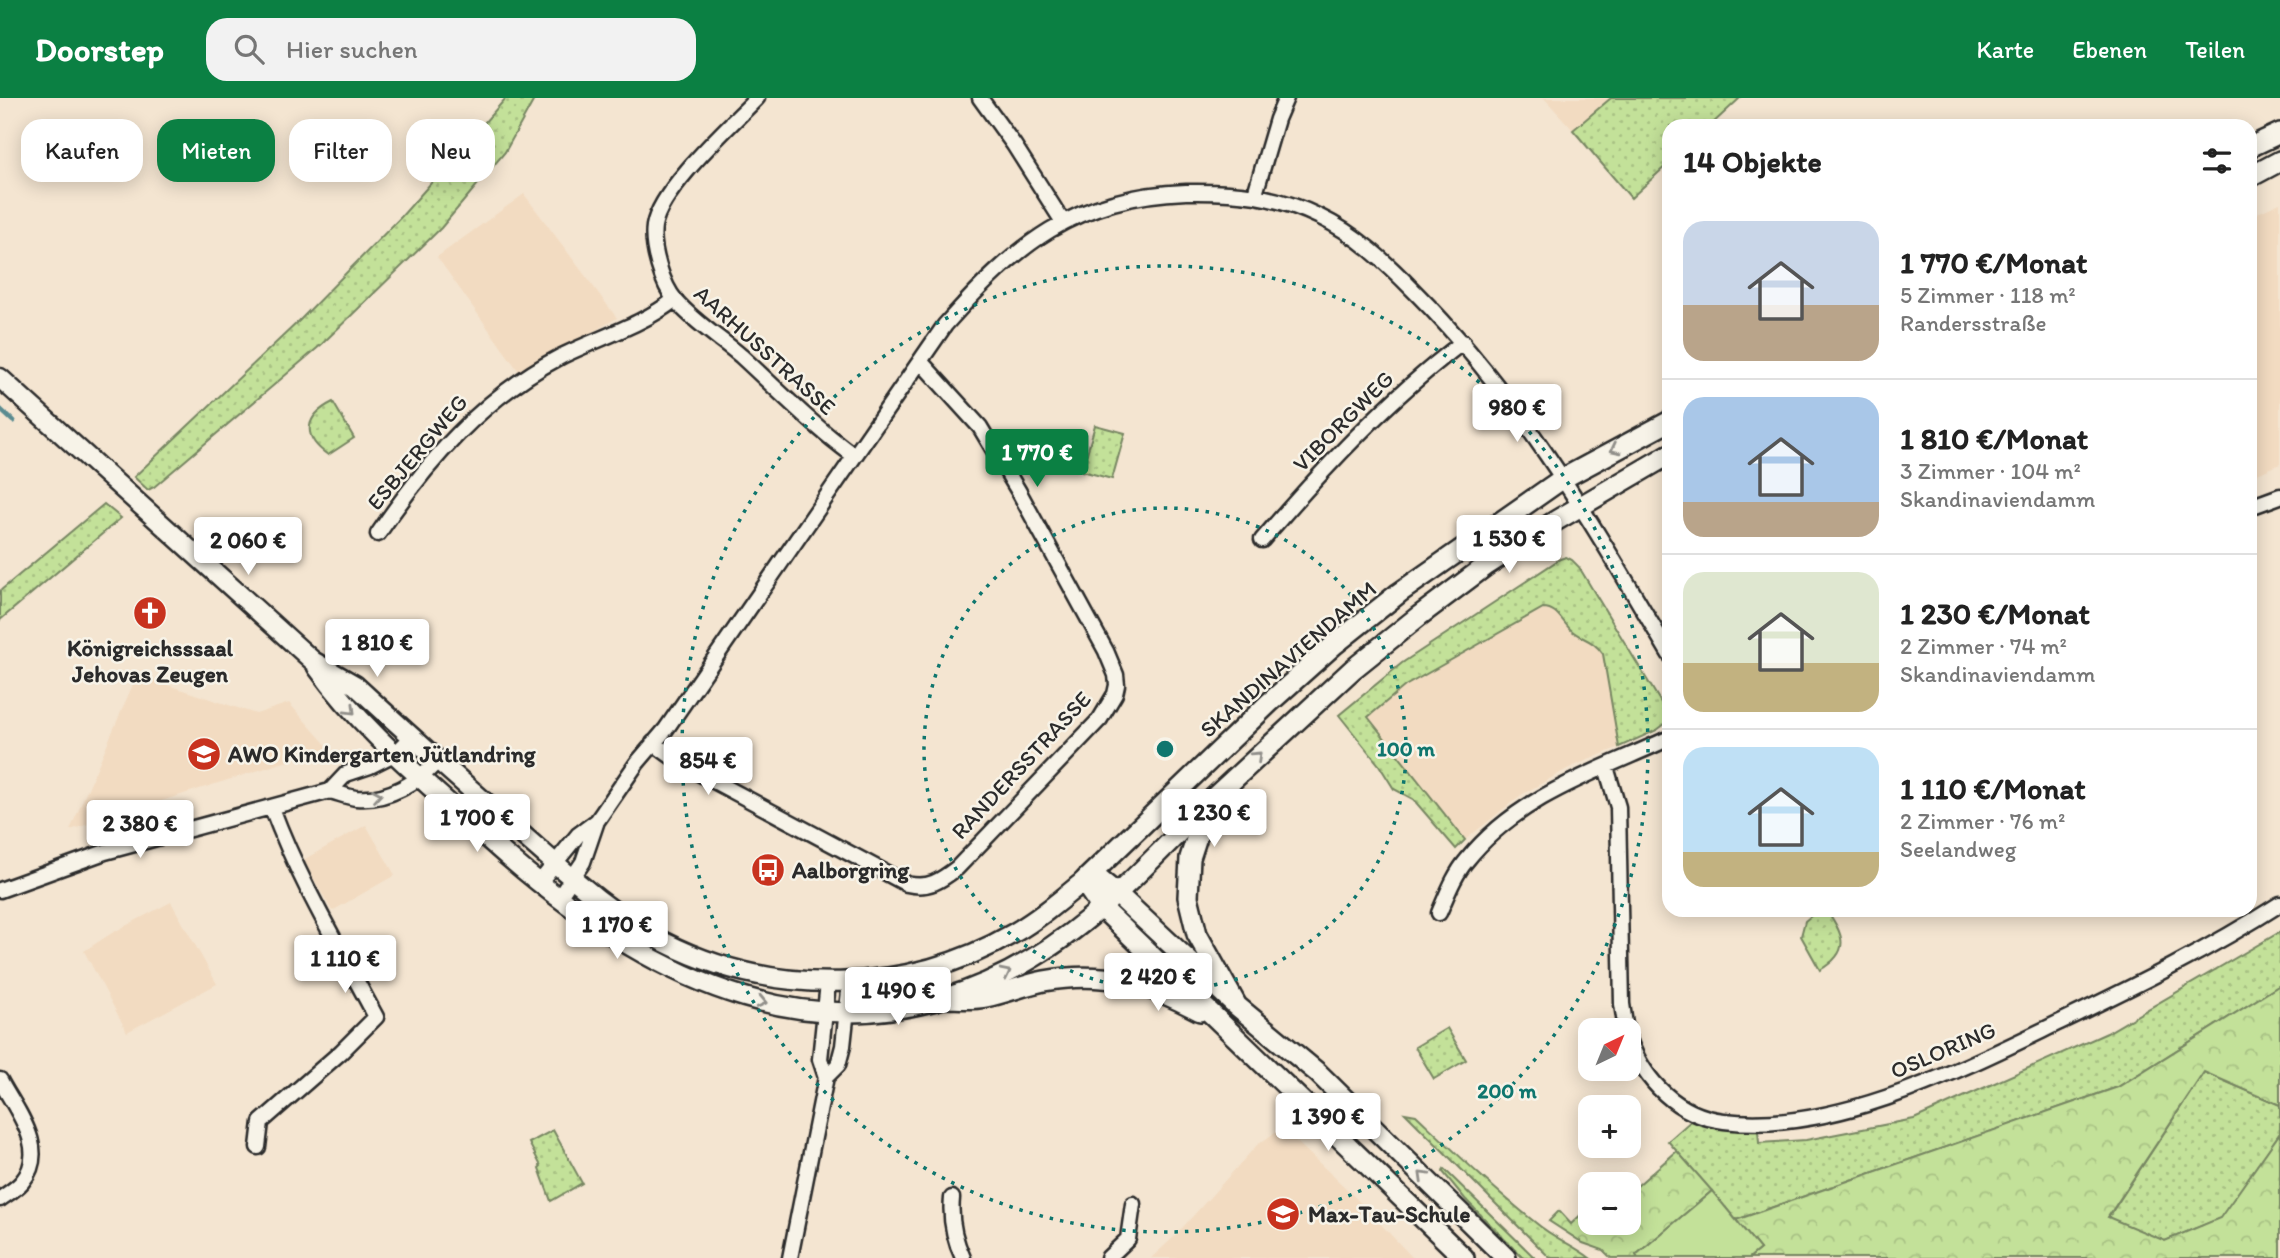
<!DOCTYPE html>
<html lang="de">
<meta charset="utf-8">
<style>
:root{--surface:#fff;--page:#f2f2f2;--text:#222;--muted:#767676;--line:#e0e0e0;--accent:#0b8043}
body{margin:0;font-family:Itim,sans-serif;background:var(--page);color:var(--text);height:100vh;display:flex;flex-direction:column;font-size:26px;white-space:nowrap}
*{box-sizing:border-box;margin:0}
p{font-size:23px;color:var(--muted)}
.icon{flex:none;width:38px;height:38px;fill:none;stroke:currentColor;stroke-width:2;stroke-linecap:round;stroke-linejoin:round}
.map{position:relative;flex:1;overflow:hidden}
.panel{position:absolute;left:1662px;top:21px;width:595px;height:798px;display:flex;flex-direction:column;background:var(--surface);border-radius:21px;box-shadow:0 4px 18px #0003}
.panel>*{flex:none}
.hud{position:absolute;left:21px;top:21px;width:665px;height:63px;display:flex;gap:14px}
.needle{width:46px;rotate:43deg}
.tools{position:absolute;left:1578px;top:920px;display:grid;gap:14px}
.tools a{display:grid;place-items:center;width:63px;height:63px;border-radius:14px;background:var(--surface);box-shadow:0 4px 18px #0003;font-size:35px}
.price{position:absolute;translate:-50% -60px;padding:0 16px;border-radius:7px;background:#fff;color:#222;font-size:23px;line-height:46px;filter:drop-shadow(0 2px 4px #0008)}
.price::after{content:'';position:absolute;left:50%;top:42px;width:21px;height:16px;margin-left:-10px;background:inherit;clip-path:polygon(0 0,100% 0,50% 100%)}
.price.on{background:var(--accent);color:#fff}
ul{padding:0;list-style:none}
li{display:flex;align-items:center;gap:21px;height:175px;padding:0 21px}
li+li{border-top:2px solid var(--line)}
li span{display:grid;place-items:center;flex:none;width:196px;height:140px;border-radius:21px;color:#555}
li>.icon{margin-inline-start:auto}
span .icon{width:84px;height:84px;fill:#fffc;stroke-width:1}
li b{font-size:30px}
h2{display:flex;justify-content:space-between;align-items:center;height:84px;padding:0 21px;font-size:30px}
.pill{padding:0 24px;border-radius:21px;background:var(--surface);box-shadow:0 4px 18px #0003;font-size:24px;line-height:63px}
.pill.on{background:var(--accent);color:#fff}
header{display:flex;align-items:center;gap:42px;box-sizing:border-box;height:98px;padding:0 35px;background:var(--accent);color:#fff}
header strong{font-size:33px}
nav{display:flex;gap:38px;margin-inline-start:auto;font-size:24px}
.search{width:490px;height:63px;background:var(--page);display:flex;align-items:center;gap:18px;box-sizing:border-box;padding:0 24px;border-radius:21px;color:var(--muted);font-size:26px}
.map>svg:first-child{display:block}
.built{fill:#f2dbc1}
.green{fill:url(#green-dots);stroke:#778662;stroke-width:2}
.forest{fill:url(#forest-crowns);stroke:#778662;stroke-width:2}
.pitch{fill:#c3e199;stroke:#778662;stroke-width:2}
.lines{fill:none;stroke-linecap:round;stroke-linejoin:round}
.stream{stroke:#5a8b90;stroke-width:5}
.minor-casing{stroke:#2b2b2b;stroke-width:19}
.tertiary-casing{stroke:#2b2b2b;stroke-width:23}
.secondary-casing{stroke:#2b2b2b;stroke-width:24}
.minor{stroke:#f7f3e8;stroke-width:14}
.tertiary{stroke:#f7f3e8;stroke-width:18}
.secondary{stroke:#f7f3e8;stroke-width:19}
.oneway{stroke:#918f8a}
.ring{fill:none;stroke:#0f766e;stroke-width:3.5;stroke-dasharray:3.5 7}
.labels{text-anchor:middle;stroke-width:5;stroke-linejoin:round;paint-order:stroke}
.street-label{font-size:23px;fill:#2b2b2b;stroke:#f7f3e8}
.poi-label{font-size:23px;font-weight:bold;fill:#2b2b2b;stroke:#f7f3e8;text-anchor:start}
.centre{fill:#0f766e;stroke:#f7f3e8;stroke-width:3.5}
.ring-label{font-size:21px;text-anchor:middle;font-weight:bold;fill:#0f766e;stroke:#f7f3e8;stroke-width:5;stroke-linejoin:round;paint-order:stroke}
</style>
<header>
<strong>Doorstep</strong>
<div class="search"><svg class="icon" aria-label="search" viewBox="0 0 24 24"><circle cx="10" cy="10" r="6"/><path d="M15 15l6 6"/></svg>Hier suchen</div>
<nav><a>Karte</a><a>Ebenen</a><a>Teilen</a></nav>
</header>
<div class="map">
<svg width="2280" height="1160" viewBox="0 0 2280 1160">
<defs>
<pattern id="green-dots" width="8" height="8" patternUnits="userSpaceOnUse" patternTransform="scale(1.75)"><rect width="8" height="8" fill="#c3e199"/><path d="M2 2h.1M6 6h.1" fill="none" stroke="#a8c184" stroke-width="1.8" stroke-linecap="round"/></pattern>
<pattern id="forest-crowns" width="20" height="18" patternUnits="userSpaceOnUse" patternTransform="scale(1.75)"><rect width="20" height="18" fill="#c3e199"/><path d="M2 6a3 3 0 1 1 6 0M12 15a3 3 0 1 1 6 0" fill="none" stroke="#a8c184"/></pattern>
</defs>
<rect width="100%" height="100%" fill="#f4e5d1"/>
<filter id="ink" filterUnits="userSpaceOnUse"><feTurbulence type="fractalNoise" baseFrequency=".0143" numOctaves="2"/><feDisplacementMap in="SourceGraphic" scale="14" xChannelSelector="R" yChannelSelector="G"/><feConvolveMatrix kernelMatrix="1 2 1 2 8 2 1 2 1" color-interpolation-filters="sRGB"/></filter>
<g filter="url(#ink)">
<path class="built" d="M1544 0H1611L1573 32Z
M524 96 617 220 520 275 437 159Z
M2280 105V366L2251 379V118Z
M1543 510H1550L1562 520 1571 532 1595 545 1603 556 1619 649 1569 670 1521 697 1465 742 1367 619 1405 588Z
M137 577 256 616 289 605 329 650 70 732Z
M366 727 395 777 332 813 303 762Z
M171 804 217 886 127 934 84 853 112 835Z
M1282 1030 1349 1093 1413 1160H1151L1174 1139 1257 1047Z"/>
<path class="green" d="M506 0H535L505 54 441 130 322 246 154 389 148 392 134 379 299 223 401 119Z
M1611 0H1740L1710 28H1670L1669 65 1631 100 1573 32Z
M333 304 354 340 328 357C301 338 305 318 333 304Z
M1095 327 1125 335 1112 381 1082 373Z
M104 406 121 420 0 522V493Z
M1566 459 1572 462 1579 469 1669 618V623L1657 632 1619 649 1603 556C1592 540 1581 542 1570 531 1561 522 1557 510 1543 510L1405 588 1368 619 1465 742 1456 751 1413 701 1394 691 1379 667 1339 617 1402 565 1560 461Z
M1818 812H1827C1843 837 1852 853 1820 872L1801 838 1805 823Z
M2280 834V887L2118 989 1736 1122 1668 1043 1693 1021 1728 1031 1758 1032 1759 1045 1806 1042 1914 1021 2107 935Z
M1447 930 1466 962 1434 981 1415 949Z
M2204 974 2280 1007V1035L2221 1120 2165 1143 2108 1120Z
M1405 1015 1416 1017C1455 1054 1493 1091 1536 1125 1552 1139 1573 1147 1590 1160H1550Z
M553 1032 582 1085 551 1103 539 1070 541 1068 529 1045Z
M1444 1071 1535 1160H1523L1466 1102 1443 1074Z"/>
<path class="forest" d="M2280 887V1007L2204 974 2108 1119 2165 1143 2220 1120 2280 1035V1160H1749L1760 1151 1736 1122 2118 989Z
M1677 1053 1712 1093 1636 1157 1638 1160H1611L1603 1152 1583 1145 1549 1123 1559 1113 1571 1126 1587 1111 1591 1116V1125H1629V1095Z"/>
<path class="pitch" d="M1712 1093 1760 1151 1749 1160H1638L1636 1157Z"/>
<g class="lines">
<path class="stream" d="M0 311 13 323"/>
<g class="minor-casing">
<path id="minor" d="M757 0C730 28 660 91 654 128 651 149 662 187 676 203 694 224 720 240 741 258 778 292 813 328 853 357
M980 0 1014 47 1063 124
M1255 96 1277 21 1286 0
M2250 409 2280 398
M378 436C426 365 483 299 560 259 598 240 641 228 674 202
M1262 442C1323 371 1389 300 1463 244
M653 645 682 666 907 786C929 791 940 783 957 770L1100 621 1115 596 1117 587 1116 577 1106 553 1019 394 980 329 920 263
M1606 669 1618 709 1622 906 1626 933
M330 693C338 695 348 699 356 700 388 703 418 684 438 663
M539 785 578 737 597 723 637 665 666 631 945 227C1016 147 1074 98 1186 94 1236 93 1275 97 1320 119 1356 136 1387 165 1415 194 1520 299 1595 430 1670 557
M0 792 105 754 330 693 346 676 370 668 396 655 412 639
M558 801 583 764 597 723
M1439 815C1447 797 1454 777 1467 762 1518 698 1598 673 1670 640
M1629 941C1644 983 1678 1018 1724 1023 1834 1037 1964 970 2060 924 2135 888 2210 851 2280 806
M826 979 838 967 843 948 850 884
M0 982C15 1011 50 1051 22 1084 16 1091 7 1096 0 1101
M258 1049 261 1024 341 954 376 919C340 851 299 783 272 710
M952 1100C950 1121 954 1141 963 1160
M790 1160 826 979 820 961 828 885
M1108 1160 1128 1141 1133 1106"/>
</g>
<g class="tertiary-casing">
<path id="tertiary" d="M0 280 313 563 355 587C408 636 462 684 517 732 563 772 609 816 664 844 774 900 907 897 1014 835 1040 820 1063 800 1086 781
M317 569C364 635 430 687 489 742 644 882 833 981 1033 860 1100 820 1153 760 1208 705"/>
</g>
<g class="secondary-casing">
<path id="secondary" d="M2250 49 2280 35
M2250 79 2280 63
M1089 778 1100 782 1116 795 1237 908 1318 975 1506 1160
M943 900C957 900 973 902 986 899 1006 895 1024 887 1044 883 1104 872 1148 885 1200 913
M1237 908 1197 836 1188 799 1190 760 1208 705 1353 571 1419 518 1487 467 1557 422 1670 356
M1464 1160 1101 809 1090 793 1086 781 1269 605 1335 546 1399 495 1562 381 1670 323"/>
</g>
<use href="#minor" class="minor"/>
<use href="#tertiary" class="tertiary"/>
<use href="#secondary" class="secondary"/>
</g>
<defs><path id="oneway-chevron" d="M-2-3.5L2.5 0L-2 3.5" fill="none" stroke-width="1.6" stroke-linecap="round" stroke-linejoin="round" transform="scale(1.75)"/></defs>
<g class="oneway">
<use href="#oneway-chevron" transform="translate(1615 351) rotate(153)"/>
<use href="#oneway-chevron" transform="translate(351 612) rotate(45)"/>
<use href="#oneway-chevron" transform="translate(1257 658) rotate(-43)"/>
<use href="#oneway-chevron" transform="translate(377 697) rotate(-9)"/>
<use href="#oneway-chevron" transform="translate(1006 875) rotate(-26)"/>
<use href="#oneway-chevron" transform="translate(762 904) rotate(13)"/>
<use href="#oneway-chevron" transform="translate(1423 1078) rotate(-136)"/>
</g>
</g>
<g class="ring">
<circle cx="1165" cy="651" r="241"/>
<circle cx="1165" cy="651" r="483"/>
</g>
<defs>
<g id="church-disc" transform="scale(1.75)"><circle r="9.5" fill="#c8321e" stroke="#f7f3e8"/><path d="M-1.2-6h2.4v3.5h3.3v2.4h-3.3V6h-2.4V-.1h-3.3v-2.4h3.3Z" fill="#fff"/></g>
<g id="school-disc" transform="scale(1.75)"><circle r="9.5" fill="#c8321e" stroke="#f7f3e8"/><path d="M0-5L7-2L0 1L-7-2ZM-4 1L0 2.5L4 1V4Q0 6-4 4Z" fill="#fff"/></g>
<g id="bus-disc" transform="scale(1.75)"><circle r="9.5" fill="#c8321e" stroke="#f7f3e8"/><path d="M-5-6H5V4H4V6H2V4H-2V6H-4V4H-5ZM-3.5-4V0h7V-4ZM-3.5 1.2v1.5H-2V1.2ZM2 1.2v1.5H3.5V1.2Z" fill="#fff"/></g>
</defs>
<g fill-rule="evenodd">
<use href="#church-disc" x="150" y="515"/>
<use href="#school-disc" x="204" y="656"/>
<use href="#bus-disc" x="768" y="772"/>
<use href="#school-disc" x="1283" y="1116"/>
</g>
<g class="labels">
<g class="street-label">
<text transform="translate(765 252) rotate(42)" y="8">AARHUSSTRASSE</text>
<text transform="translate(1343 323) rotate(-45)" y="8">VIBORGWEG</text>
<text transform="translate(417 354) rotate(-50)" y="8">ESBJERGWEG</text>
<text transform="translate(1288 561) rotate(-41)" y="8">SKANDINAVIENDAMM</text>
<text transform="translate(1021 667) rotate(-47)" y="8">RANDERSSTRASSE</text>
<text transform="translate(1943 952) rotate(-23)" y="8">OSLORING</text>
</g>
<g class="poi-label">
<text x="150" y="558" text-anchor="middle">Königreichsssaal<tspan x="150" dy="26">Jehovas Zeugen</tspan></text>
<text x="228" y="664">AWO Kindergarten Jütlandring</text>
<text x="792" y="780">Aalborgring</text>
<text x="1308" y="1124">Max-Tau-Schule</text>
</g>
</g>
<circle cx="1165" cy="651" r="10" class="centre"/>
<g class="ring-label">
<text x="1406" y="658">100 m</text>
<text x="1507" y="1000">200 m</text>
</g>
</svg>
<div class="tools">
<a><svg class="needle" viewBox="-14 -14 28 28"><path d="M0-13l5 13h-10z" fill="#e53935"/><path d="M0 13l5-13h-10z" fill="#767676"/></svg></a>
<a>+</a>
<a>−</a>
</div>
<b class="price" style="left:1517px;top:346px">980 €</b>
<b class="price on" style="left:1037px;top:391px">1 770 €</b>
<b class="price" style="left:1509px;top:477px">1 530 €</b>
<b class="price" style="left:248px;top:479px">2 060 €</b>
<b class="price" style="left:377px;top:581px">1 810 €</b>
<b class="price" style="left:708px;top:699px">854 €</b>
<b class="price" style="left:1214px;top:751px">1 230 €</b>
<b class="price" style="left:477px;top:756px">1 700 €</b>
<b class="price" style="left:140px;top:762px">2 380 €</b>
<b class="price" style="left:617px;top:863px">1 170 €</b>
<b class="price" style="left:345px;top:897px">1 110 €</b>
<b class="price" style="left:1158px;top:915px">2 420 €</b>
<b class="price" style="left:898px;top:929px">1 490 €</b>
<b class="price" style="left:1328px;top:1055px">1 390 €</b>
<div class="hud">
<a class="pill">Kaufen</a>
<a class="pill on">Mieten</a>
<a class="pill">Filter</a>
<a class="pill">Neu</a>
</div>
<section class="panel">
<h2>14 Objekte<svg class="icon" aria-label="filters" viewBox="0 0 24 24"><path d="M4 7h16M4 17h16"/><circle cx="9" cy="7" r="2"/><circle cx="15" cy="17" r="2"/></svg></h2>
<ul>
<li><span style="background:linear-gradient(#c9d6e8 60%,#b9a48a 0)"><svg class="icon" aria-label="home" viewBox="0 0 24 24"><path d="M3 11l9-7 9 7M6 9v11h12V9"/></svg></span><div><b>1 770 €/Monat</b><p>5 Zimmer · 118 m²</p><p>Randersstraße</p></div></li>
<li><span style="background:linear-gradient(#a9c7e8 75%,#b9a48a 0)"><svg class="icon" aria-label="home" viewBox="0 0 24 24"><path d="M3 11l9-7 9 7M6 9v11h12V9"/></svg></span><div><b>1 810 €/Monat</b><p>3 Zimmer · 104 m²</p><p>Skandinaviendamm</p></div></li>
<li><span style="background:linear-gradient(#dfe7d0 65%,#c2b280 0)"><svg class="icon" aria-label="home" viewBox="0 0 24 24"><path d="M3 11l9-7 9 7M6 9v11h12V9"/></svg></span><div><b>1 230 €/Monat</b><p>2 Zimmer · 74 m²</p><p>Skandinaviendamm</p></div></li>
<li><span style="background:linear-gradient(#bfe0f5 75%,#c2b280 0)"><svg class="icon" aria-label="home" viewBox="0 0 24 24"><path d="M3 11l9-7 9 7M6 9v11h12V9"/></svg></span><div><b>1 110 €/Monat</b><p>2 Zimmer · 76 m²</p><p>Seelandweg</p></div></li>
</ul>
</section>
</div>
